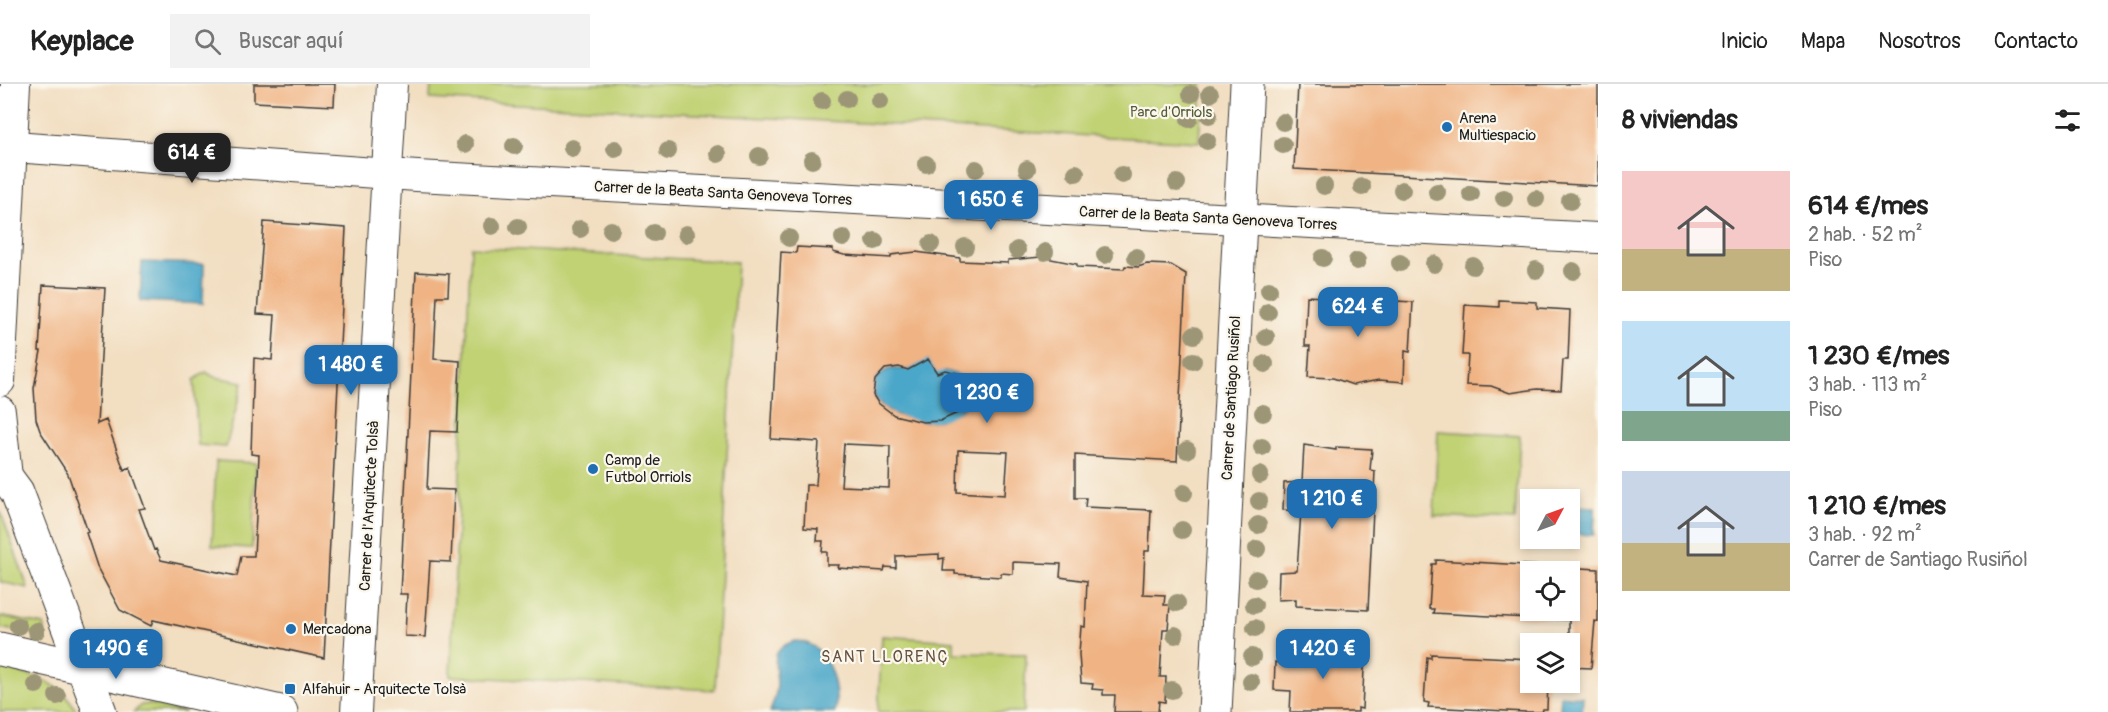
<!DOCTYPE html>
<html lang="es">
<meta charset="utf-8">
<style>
:root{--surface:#fff;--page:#f2f2f2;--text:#222;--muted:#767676;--line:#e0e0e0;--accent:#1f6fb2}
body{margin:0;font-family:Pangolin,sans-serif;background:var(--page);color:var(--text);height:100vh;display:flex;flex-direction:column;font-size:22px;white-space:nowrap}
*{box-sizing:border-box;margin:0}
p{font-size:20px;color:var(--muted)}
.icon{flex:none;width:33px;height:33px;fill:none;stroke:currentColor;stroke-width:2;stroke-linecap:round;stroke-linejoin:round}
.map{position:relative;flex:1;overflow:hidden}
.side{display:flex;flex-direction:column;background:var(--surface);width:510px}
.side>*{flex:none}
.needle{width:39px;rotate:49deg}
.buttons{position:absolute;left:1520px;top:405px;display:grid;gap:12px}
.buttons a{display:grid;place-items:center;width:60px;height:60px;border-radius:0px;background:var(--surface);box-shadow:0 3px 9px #0003;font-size:30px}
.price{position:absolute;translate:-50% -51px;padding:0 14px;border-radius:12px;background:var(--accent);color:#fff;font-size:20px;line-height:39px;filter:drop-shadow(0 2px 3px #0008)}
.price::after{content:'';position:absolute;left:50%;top:36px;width:18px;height:14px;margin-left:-9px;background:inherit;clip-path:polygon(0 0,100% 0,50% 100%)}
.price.on{background:#222;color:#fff}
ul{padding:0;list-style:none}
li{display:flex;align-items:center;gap:18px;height:150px;padding:0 24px}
li span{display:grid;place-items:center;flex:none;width:168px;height:120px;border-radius:0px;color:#555}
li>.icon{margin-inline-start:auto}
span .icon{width:72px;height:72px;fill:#fffc;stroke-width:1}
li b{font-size:26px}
h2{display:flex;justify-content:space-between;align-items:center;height:72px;padding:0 24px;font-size:26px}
header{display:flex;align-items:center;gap:36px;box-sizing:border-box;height:84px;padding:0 30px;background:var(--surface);border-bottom:2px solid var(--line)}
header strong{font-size:28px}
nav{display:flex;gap:33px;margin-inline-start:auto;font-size:21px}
.search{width:420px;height:54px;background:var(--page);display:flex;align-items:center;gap:15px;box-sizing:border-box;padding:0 21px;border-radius:0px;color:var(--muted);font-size:22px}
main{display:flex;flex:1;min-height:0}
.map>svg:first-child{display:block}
.green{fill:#c1d275;stroke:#6e7748;stroke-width:1.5}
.water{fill:#4ba7c9;stroke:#346272;stroke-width:1.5}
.building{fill:#f0b484;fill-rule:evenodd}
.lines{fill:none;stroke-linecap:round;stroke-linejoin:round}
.minor-casing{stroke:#3c3935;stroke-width:32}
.tertiary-casing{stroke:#3c3935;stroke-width:35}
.secondary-casing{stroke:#3c3935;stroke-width:35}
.minor{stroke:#fff;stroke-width:30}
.tertiary{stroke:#fff;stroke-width:33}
.secondary{stroke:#fff;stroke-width:33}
.tram{stroke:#1c1c1c;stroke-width:1.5}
.tree{fill:#9c9677}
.poi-dot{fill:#1f6fb2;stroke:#fbf7ec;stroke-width:2}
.labels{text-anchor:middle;stroke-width:4.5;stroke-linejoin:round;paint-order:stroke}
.park-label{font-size:15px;fill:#565c3b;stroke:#fbf7ec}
.poi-label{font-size:15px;fill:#1c1c1c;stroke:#fbf7ec;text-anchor:start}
.street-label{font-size:15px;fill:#1c1c1c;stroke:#fbf7ec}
.neighbourhood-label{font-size:16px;letter-spacing:1.5px;fill:#665140;stroke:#fbf7ec}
</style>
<header>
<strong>Keyplace</strong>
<div class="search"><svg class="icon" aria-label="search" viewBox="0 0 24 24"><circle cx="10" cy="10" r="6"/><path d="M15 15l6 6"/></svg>Buscar aquí</div>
<nav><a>Inicio</a><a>Mapa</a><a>Nosotros</a><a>Contacto</a></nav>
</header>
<main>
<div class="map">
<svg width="1598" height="628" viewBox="0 0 1598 628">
<rect width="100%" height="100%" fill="#fbf7ec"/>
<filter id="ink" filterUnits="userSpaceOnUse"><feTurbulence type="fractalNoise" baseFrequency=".0167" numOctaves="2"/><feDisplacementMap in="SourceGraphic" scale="12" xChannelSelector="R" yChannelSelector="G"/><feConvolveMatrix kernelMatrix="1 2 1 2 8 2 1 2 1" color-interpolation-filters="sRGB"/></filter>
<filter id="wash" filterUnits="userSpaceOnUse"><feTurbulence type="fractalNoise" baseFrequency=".008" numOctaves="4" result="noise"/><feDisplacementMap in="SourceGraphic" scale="24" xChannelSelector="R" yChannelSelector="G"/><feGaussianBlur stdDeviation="1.35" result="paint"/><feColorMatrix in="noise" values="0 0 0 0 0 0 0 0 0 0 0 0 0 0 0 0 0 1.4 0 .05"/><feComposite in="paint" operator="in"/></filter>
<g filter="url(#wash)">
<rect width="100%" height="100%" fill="#f2dec1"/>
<path class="green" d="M431 0H1202L1199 58 430 15Z
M471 163 737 178 715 606 450 592Z
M206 288 214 293 243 298 226 363 198 361 194 296Z
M1438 347 1520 352 1515 436 1434 432Z
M216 377 256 379 252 464 212 462Z
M0 426 28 504 0 498Z
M0 532 44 541 45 546 40 551 0 544Z
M882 552 954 557V569L1026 570 1024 628H878Z
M0 584C32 592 61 595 77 628H0Z
M150 620 186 628H134L141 621Z"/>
<path class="water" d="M142 178 204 180 203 220 140 217Z
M916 263C923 269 934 283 943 286 959 292 972 289 971 313 944 370 837 316 885 287 894 281 903 288 911 284Z
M1576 422 1595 423 1594 451 1575 450Z
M795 557C827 557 840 601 835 628H770C773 619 777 610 777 600 776 579 768 565 795 557Z
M1561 611 1583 613 1582 628H1560Z"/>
<g id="blocks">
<path class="building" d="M254 0H335L334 22 254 18Z
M1298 0H1598V102L1294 85Z
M264 138 346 144 324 574 153 536 151 542 120 526 98 485 86 449 88 448 68 390 40 347 36 335 34 304 41 267H39L43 201 105 204 97 340 106 336 124 386 130 383 145 424 139 425 154 466 156 465 161 476 237 492 241 472H254L259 371 251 370 254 274 272 276 275 231 257 230Z
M797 163 833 165V168L844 171 891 174V171L916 168 960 174V177L1008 179V176L1041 173 1077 180V183L1124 185 1125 182 1138 183 1147 180 1171 181 1186 190 1177 377 1075 371V414H1086L1085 423 1151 426 1149 467H1145L1143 510 1165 511 1164 521H1170L1168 545H1163L1160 593H1166L1165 618 1159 617 1158 628H1114L1115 611H1103V606L1092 605 1093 600 1081 599 1079 570 1081 542 1085 543 1087 497 1060 493 1061 480 1013 478V490L1001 489V493L955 490V487H943L944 474 939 475V470L896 472V484L885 483 884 487 838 484 839 481H827V468H822L823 457H817L818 445 804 444 806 401H816L819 358 771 355 781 168 796 169ZM928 275 937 289 945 286 961 290 974 306 964 326 940 337 923 338 894 331 878 319 873 311 875 296 885 285 899 283 908 286ZM844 360 890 362 889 404 841 402ZM958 366 1008 368 1005 411 957 408Z
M416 188 449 190 448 212H437L434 275 460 277 457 348 430 347 427 405 454 406 451 478 430 477 425 553 405 552 407 510H400Z
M1341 208 1379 210V216L1413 218 1410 268 1405 267 1404 298 1379 296 1353 301 1333 294 1308 293 1310 262H1305L1307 212 1341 214Z
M1499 216 1537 218V224L1570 226 1568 276H1563L1561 306 1537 305 1510 309 1491 302 1466 301 1468 271H1462L1465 221 1499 223Z
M1304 361 1336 366V363L1372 365 1370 386 1375 387 1368 526 1296 522V515L1278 516 1279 488 1297 487 1301 427 1283 426 1284 399 1302 398Z
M1436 476 1598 485V538L1595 537 1591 584 1569 583V536L1433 529 1434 525H1429L1432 480H1436ZM1530 488H1569V526H1530Z
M1293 563 1365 566 1362 625 1358 624V628H1290L1291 607 1274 606 1275 578 1288 581V577H1292Z
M1431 570 1530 575V598H1548L1547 625H1543L1542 628H1526L1428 623 1429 619 1424 618 1427 573 1431 574Z"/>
</g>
</g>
<g filter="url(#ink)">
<use href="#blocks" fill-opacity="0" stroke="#3c3935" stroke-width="1.5"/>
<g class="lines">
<g class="minor-casing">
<path id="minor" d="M0 62 417 92 1598 154
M0 297 15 0
M0 327 7 393
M356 628 392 0"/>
</g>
<g class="tertiary-casing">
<path id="tertiary" d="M1215 628 1247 0"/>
</g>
<g class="secondary-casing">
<path id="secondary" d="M0 385 17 408 100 628
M0 565 281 628"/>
</g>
<use href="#minor" class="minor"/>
<use href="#tertiary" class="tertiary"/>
<use href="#secondary" class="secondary"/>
<path class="tram" d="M0 2V0"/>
</g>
<g class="tree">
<circle cx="1191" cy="10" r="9"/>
<circle cx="1210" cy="10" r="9"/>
<circle cx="847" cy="15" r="9"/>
<circle cx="822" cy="17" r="9"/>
<circle cx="880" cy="17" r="9"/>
<circle cx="1209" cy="31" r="9"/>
<circle cx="1189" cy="35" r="9"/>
<circle cx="1283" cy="38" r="9"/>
<circle cx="1207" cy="57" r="9"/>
<circle cx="465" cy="60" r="9"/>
<circle cx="1283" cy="61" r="9"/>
<circle cx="514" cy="62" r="9"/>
<circle cx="572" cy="64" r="9"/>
<circle cx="615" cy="65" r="9"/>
<circle cx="668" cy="67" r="9"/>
<circle cx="718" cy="70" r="9"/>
<circle cx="759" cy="72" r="9"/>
<circle cx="812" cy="76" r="9"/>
<circle cx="926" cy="80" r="9"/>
<circle cx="976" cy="85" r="9"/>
<circle cx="1027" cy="85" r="9"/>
<circle cx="1076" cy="89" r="9"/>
<circle cx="1122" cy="91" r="9"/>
<circle cx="1177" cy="99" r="9"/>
<circle cx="1324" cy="102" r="9"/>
<circle cx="1362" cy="103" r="9"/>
<circle cx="1402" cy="106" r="9"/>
<circle cx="1437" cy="108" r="9"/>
<circle cx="1471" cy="110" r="9"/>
<circle cx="1504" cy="114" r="9"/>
<circle cx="1536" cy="115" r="9"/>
<circle cx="1570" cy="117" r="9"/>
<circle cx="492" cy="142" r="9"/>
<circle cx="518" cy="143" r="9"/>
<circle cx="580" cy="145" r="9"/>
<circle cx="611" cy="146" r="9"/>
<circle cx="654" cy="149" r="9"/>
<circle cx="686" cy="150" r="9"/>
<circle cx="789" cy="154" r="9"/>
<circle cx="843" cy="154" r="9"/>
<circle cx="875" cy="157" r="9"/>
<circle cx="931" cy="160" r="9"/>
<circle cx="965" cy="163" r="9"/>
<circle cx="1017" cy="166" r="9"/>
<circle cx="1045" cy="168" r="9"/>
<circle cx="1105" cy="171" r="9"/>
<circle cx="1136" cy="173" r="9"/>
<circle cx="1323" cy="174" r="9"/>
<circle cx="1357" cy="177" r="9"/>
<circle cx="1400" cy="179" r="9"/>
<circle cx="1434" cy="180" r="9"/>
<circle cx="1473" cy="182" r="9"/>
<circle cx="1536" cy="186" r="9"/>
<circle cx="1573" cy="187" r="9"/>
<circle cx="1269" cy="206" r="9"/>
<circle cx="1268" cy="228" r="9"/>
<circle cx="1194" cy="251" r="9"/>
<circle cx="1266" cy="253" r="9"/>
<circle cx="1193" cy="277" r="9"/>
<circle cx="1265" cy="280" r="9"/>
<circle cx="1263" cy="329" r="9"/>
<circle cx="1262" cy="363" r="9"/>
<circle cx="1187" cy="366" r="9"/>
<circle cx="1260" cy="391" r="9"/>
<circle cx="1184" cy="409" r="9"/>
<circle cx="1259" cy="417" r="9"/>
<circle cx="1258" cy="441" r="9"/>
<circle cx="1182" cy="446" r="9"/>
<circle cx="1257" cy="465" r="9"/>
<circle cx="1256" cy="495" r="9"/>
<circle cx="1177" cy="519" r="9"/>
<circle cx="1254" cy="521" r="9"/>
<circle cx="18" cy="542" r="9"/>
<circle cx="1255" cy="544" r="9"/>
<circle cx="36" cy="547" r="9"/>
<circle cx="1175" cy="551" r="9"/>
<circle cx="1252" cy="573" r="9"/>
<circle cx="1251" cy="598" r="9"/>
<circle cx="36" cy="601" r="9"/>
<circle cx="1172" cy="606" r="9"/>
<circle cx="57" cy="612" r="9"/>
</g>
</g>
<g class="poi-dot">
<circle cx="1447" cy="43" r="6"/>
<circle cx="593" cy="385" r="6"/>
<circle cx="291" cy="545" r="6"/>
<rect x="284" y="599" width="12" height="12" rx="3"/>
</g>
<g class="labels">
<g class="park-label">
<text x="1171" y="33">Parc d'Orriols</text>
</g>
<g class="poi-label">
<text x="1459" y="39">Arena<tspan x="1459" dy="17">Multiespacio</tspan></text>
<text x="605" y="381">Camp de<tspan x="605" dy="17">Futbol Orriols</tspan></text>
<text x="303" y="550">Mercadona</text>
<text x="302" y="610">Alfahuir - Arquitecte Tolsà</text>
</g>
<g class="street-label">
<text transform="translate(723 109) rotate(3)" y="5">Carrer de la Beata Santa Genoveva Torres</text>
<text transform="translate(1208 134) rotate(3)" y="5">Carrer de la Beata Santa Genoveva Torres</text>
<text transform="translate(1231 314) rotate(-87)" y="5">Carrer de Santiago Rusiñol</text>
<text transform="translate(369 422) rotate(-87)" y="5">Carrer de l'Arquitecte Tolsà</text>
</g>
<g class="neighbourhood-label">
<text x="885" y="578">SANT LLORENÇ</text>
</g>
</g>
</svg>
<div class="buttons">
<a><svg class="needle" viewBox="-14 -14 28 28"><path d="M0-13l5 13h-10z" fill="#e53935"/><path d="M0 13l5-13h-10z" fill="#767676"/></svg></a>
<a><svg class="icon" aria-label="locate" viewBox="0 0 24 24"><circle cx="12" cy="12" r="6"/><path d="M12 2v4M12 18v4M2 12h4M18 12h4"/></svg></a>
<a><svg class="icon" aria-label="layers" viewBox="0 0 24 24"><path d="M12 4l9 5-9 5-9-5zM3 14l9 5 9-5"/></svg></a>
</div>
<b class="price on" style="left:192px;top:100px">614 €</b>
<b class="price" style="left:991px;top:147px">1 650 €</b>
<b class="price" style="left:1358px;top:254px">624 €</b>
<b class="price" style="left:351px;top:312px">1 480 €</b>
<b class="price" style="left:987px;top:340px">1 230 €</b>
<b class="price" style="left:1332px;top:446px">1 210 €</b>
<b class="price" style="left:116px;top:596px">1 490 €</b>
<b class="price" style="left:1323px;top:596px">1 420 €</b>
</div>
<section class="side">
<h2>8 viviendas<svg class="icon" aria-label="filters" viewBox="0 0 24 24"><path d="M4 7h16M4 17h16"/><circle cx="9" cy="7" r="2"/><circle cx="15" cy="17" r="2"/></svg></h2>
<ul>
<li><span style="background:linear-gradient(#f6c9c9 65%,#c2b280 0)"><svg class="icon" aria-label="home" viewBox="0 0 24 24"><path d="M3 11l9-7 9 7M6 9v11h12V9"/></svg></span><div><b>614 €/mes</b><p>2 hab. · 52 m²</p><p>Piso</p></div></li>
<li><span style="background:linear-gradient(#bfe0f5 75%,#7fa58c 0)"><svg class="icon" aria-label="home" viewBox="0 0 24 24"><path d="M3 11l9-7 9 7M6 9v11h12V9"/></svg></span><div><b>1 230 €/mes</b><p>3 hab. · 113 m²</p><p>Piso</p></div></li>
<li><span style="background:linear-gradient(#c9d6e8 60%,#c2b280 0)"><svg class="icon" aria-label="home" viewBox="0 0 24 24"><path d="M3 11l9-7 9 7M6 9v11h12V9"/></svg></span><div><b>1 210 €/mes</b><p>3 hab. · 92 m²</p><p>Carrer de Santiago Rusiñol</p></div></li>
</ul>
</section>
</main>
